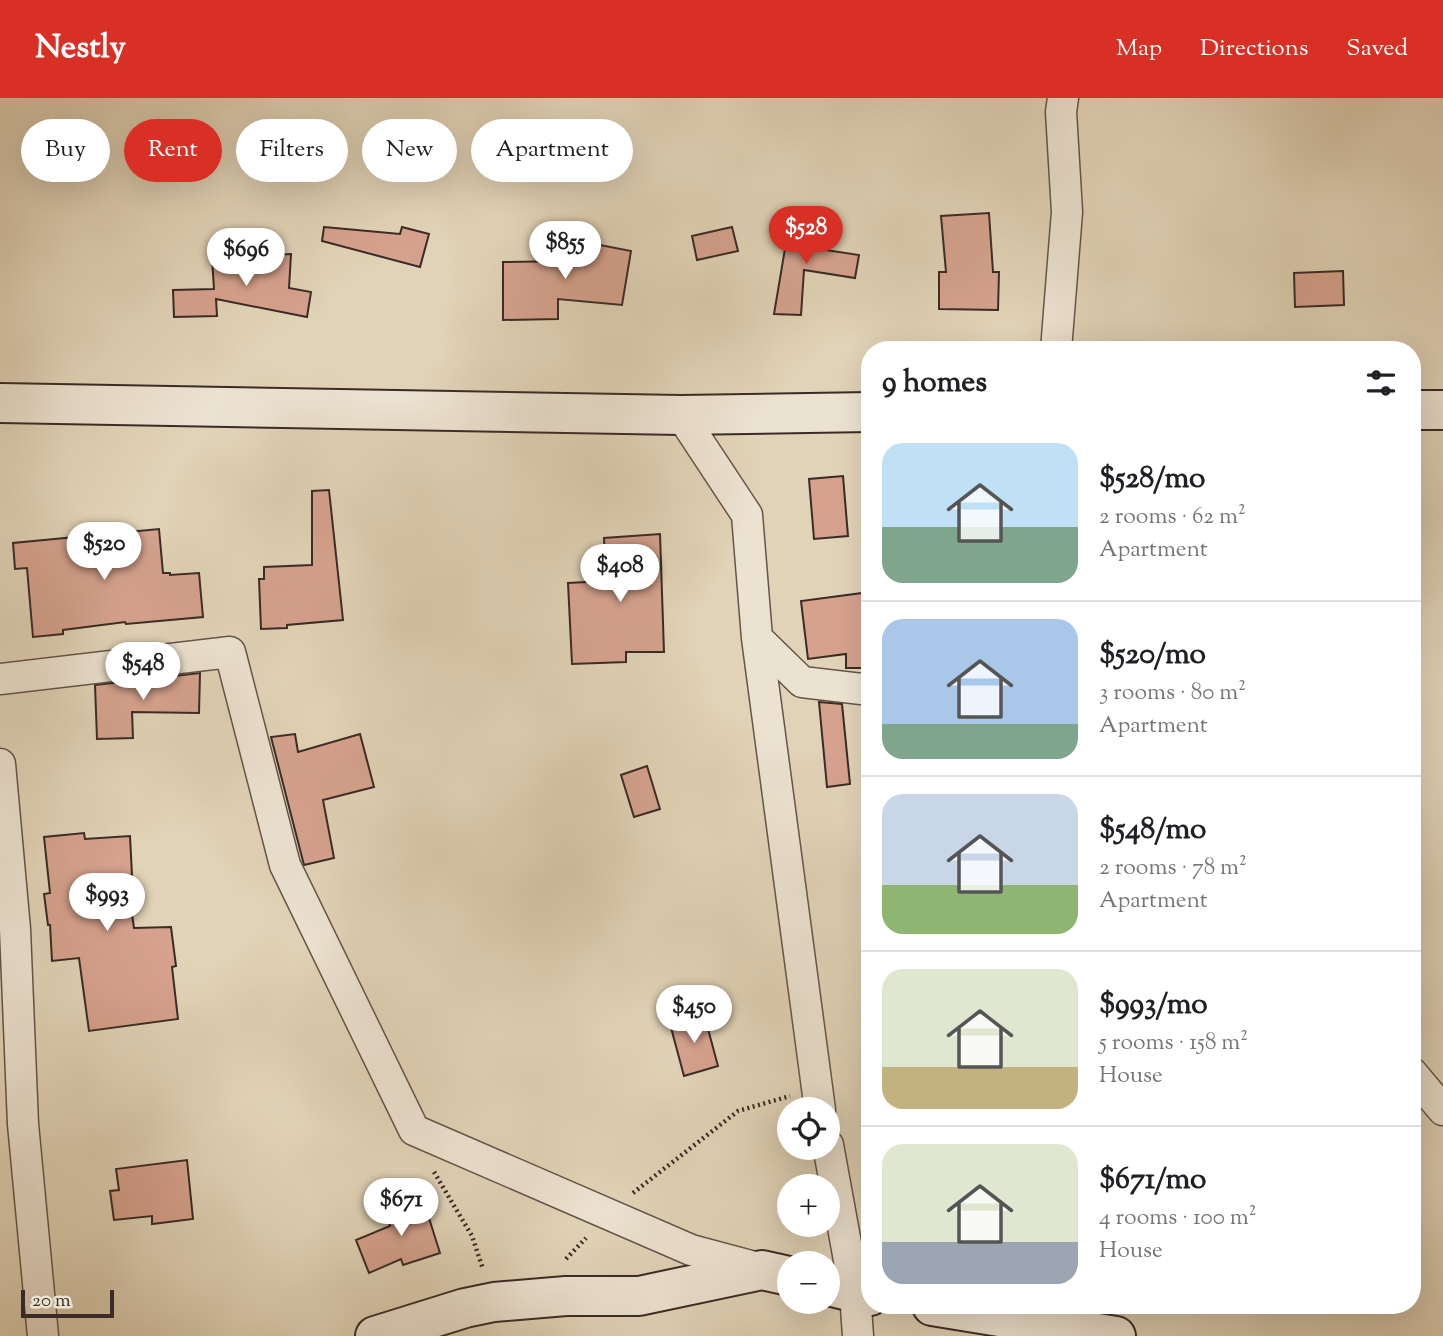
<!DOCTYPE html>
<meta charset="utf-8">
<style>
:root{--surface:#fff;--page:#f6f6f6;--text:#202124;--muted:#757577;--line:#e0e0e0;--accent:#d93025}
body{margin:0;font-family:"Sorts Mill Goudy",serif;background:var(--page);color:var(--text);height:100vh;display:flex;flex-direction:column;font-size:26px;white-space:nowrap}
*{box-sizing:border-box;margin:0}
p{font-size:23px;color:var(--muted)}
.icon{flex:none;width:38px;height:38px;fill:none;stroke:currentColor;stroke-width:2;stroke-linecap:round;stroke-linejoin:round}
.map{position:relative;flex:1;overflow:hidden}
.side{position:absolute;left:861px;top:243px;width:560px;height:973px;display:flex;flex-direction:column;background:var(--surface);border-radius:28px;box-shadow:0 7px 28px #0002}
.side>*{flex:none}
.hud{position:absolute;left:21px;top:21px;width:665px;height:63px;display:flex;gap:14px}
.buttons{position:absolute;left:777px;top:999px;display:grid;gap:14px}
.buttons a{display:grid;place-items:center;width:63px;height:63px;border-radius:50%;background:var(--surface);box-shadow:0 7px 28px #0002;font-size:35px}
.scale{position:absolute;left:21px;bottom:18px;width:93px;box-sizing:border-box;padding-left:7px;border:4px solid #3a2b26;border-top:0;font-size:19px;line-height:24px;white-space:nowrap;color:#3a2b26;-webkit-text-stroke:5px #ece2d0;paint-order:stroke}
.price{position:absolute;translate:-50% -60px;padding:0 16px;border-radius:24px;background:#fff;color:#222;font-size:23px;line-height:46px;filter:drop-shadow(0 2px 4px #0008)}
.price::after{content:'';position:absolute;left:50%;top:42px;width:21px;height:16px;margin-left:-10px;background:inherit;clip-path:polygon(0 0,100% 0,50% 100%)}
.price.selected{background:var(--accent);color:#fff}
ul{padding:0;list-style:none}
li{display:flex;align-items:center;gap:21px;height:175px;padding:0 21px}
li+li{border-top:2px solid var(--line)}
li span{display:grid;place-items:center;flex:none;width:196px;height:140px;border-radius:21px;color:#555}
li>.icon{margin-inline-start:auto}
span .icon{width:84px;height:84px;fill:#fffc;stroke-width:1}
li b{font-size:30px}
h2{display:flex;justify-content:space-between;align-items:center;height:84px;padding:0 21px;font-size:30px}
.pill{padding:0 24px;border-radius:32px;background:var(--surface);box-shadow:0 7px 28px #0002;font-size:24px;line-height:63px}
.pill.selected{background:var(--accent);color:#fff}
header{display:flex;align-items:center;gap:42px;box-sizing:border-box;height:98px;padding:0 35px;background:var(--accent);color:#fff}
header strong{font-size:33px}
nav{display:flex;gap:38px;margin-inline-start:auto;font-size:24px}
.map>svg:first-child{display:block}
.building{fill:#d6a28e;stroke:#3a2b26;stroke-width:2}
.lines{fill:none;stroke-linecap:round;stroke-linejoin:round}
.street-casing{stroke:#64554a;stroke-width:33}
.secondary-casing{stroke:#3a2b26;stroke-width:42}
.path{stroke:#3a2b26;stroke-width:4.5;stroke-dasharray:2 3.5;stroke-linecap:butt}
.street{stroke:#ece2d0;stroke-width:30}
.secondary{stroke:#ece2d0;stroke-width:38}
</style>
<header>
<strong>Nestly</strong>
<nav><a>Map</a><a>Directions</a><a>Saved</a></nav>
</header>
<div class="map">
<svg width="1443" height="1238" viewBox="0 0 1443 1238">
<rect width="100%" height="100%" fill="#e1d3b7"/>
<filter id="stains"><feTurbulence type="fractalNoise" baseFrequency=".00286" numOctaves="4"/><feColorMatrix values="0 0 0 0 .2 0 0 0 0 .09 0 0 0 0 .02 0 0 0 .5 -.17"/></filter>
<radialGradient id="worn" r=".72"><stop offset=".6" stop-color="#630" stop-opacity="0"/><stop offset="1" stop-color="#630" stop-opacity=".3"/></radialGradient>
<path class="building" d="M791 115 808 117 806 149 859 157 855 180 804 172 801 217 774 216Z
M989 115 993 174H999L998 212 939 211V174H946L941 118Z
M324 129 400 136 402 129 429 136 420 169 322 143Z
M732 129 738 153 697 162 692 138Z
M569 141 631 153 622 207 558 201V221L503 222V164L565 163Z
M291 156 289 190 311 194 307 219 216 201 217 218 174 219 173 192 214 191 212 160Z
M1343 173 1344 207 1295 209 1294 175Z
M843 378 848 438 814 441 809 381Z
M329 392 343 522 287 527V530L261 531 259 481H264V469L312 467V393Z
M159 431 163 475H170V477L199 475 203 519 126 526 125 524 63 532V536L33 539 27 470 15 471 13 445Z
M660 436 664 554H626V564L572 566 568 485 606 483 604 440Z
M870 494V570H846V556L808 561 801 503Z
M200 575 199 615 132 614 133 640 97 641 95 587Z
M819 604 842 606 850 686 827 689Z
M295 636 298 654 360 636 374 689 323 702 334 760 304 767 271 639Z
M647 668 660 711 634 719 621 677Z
M84 735 85 741 130 738 132 777H126L134 830 171 829 176 868 172 869 178 921 89 933 79 860 52 863 50 827H48L44 796 50 795 44 739Z
M704 916 718 968 684 978 670 926Z
M187 1062 193 1121 152 1126V1118L114 1122 110 1093 119 1092 116 1071Z
M423 1101 440 1155 403 1167 401 1161 369 1175 356 1142 390 1128 386 1113Z"/>
<g class="lines">
<g class="street-casing">
<path id="street" d="M1056 252 1067 114 1061 14 1063 0
M681 317 747 417 757 540 820 1012
M757 540 802 584 870 592
M0 581 230 554 285 767 414 1032 691 1152 762 1171
M0 666 15 831 23 1026 43 1238
M1412 975 1443 1012
M828 1047 855 1195 858 1238"/>
</g>
<g class="secondary-casing">
<path id="secondary" d="M0 305 681 317 870 314
M1412 312H1443
M828 1188 870 1198
M932 1208 1116 1238
M375 1238 465 1210 494 1204 566 1198H639L762 1172 789 1178"/>
</g>
<path class="path" d="M434 1074 472 1138 483 1171
M633 1095 738 1013 790 998
M566 1161 586 1140"/>
<use href="#street" class="street"/>
<use href="#secondary" class="secondary"/>
</g>
<rect width="100%" height="100%" filter="url(#stains)"/>
<rect width="100%" height="100%" fill="url(#worn)"/>
</svg>
<div class="buttons">
<a><svg class="icon" aria-label="locate" viewBox="0 0 24 24"><circle cx="12" cy="12" r="6"/><path d="M12 2v4M12 18v4M2 12h4M18 12h4"/></svg></a>
<a>+</a>
<a>−</a>
</div>
<div class="scale">20 m</div>
<b class="price selected" style="left:806px;top:168px">$528</b>
<b class="price" style="left:565px;top:183px">$855</b>
<b class="price" style="left:246px;top:190px">$696</b>
<b class="price" style="left:104px;top:484px">$520</b>
<b class="price" style="left:620px;top:506px">$408</b>
<b class="price" style="left:143px;top:604px">$548</b>
<b class="price" style="left:107px;top:835px">$993</b>
<b class="price" style="left:694px;top:947px">$450</b>
<b class="price" style="left:401px;top:1140px">$671</b>
<div class="hud">
<a class="pill">Buy</a>
<a class="pill selected">Rent</a>
<a class="pill">Filters</a>
<a class="pill">New</a>
<a class="pill">Apartment</a>
</div>
<section class="side">
<h2>9 homes<svg class="icon" aria-label="filters" viewBox="0 0 24 24"><path d="M4 7h16M4 17h16"/><circle cx="9" cy="7" r="2"/><circle cx="15" cy="17" r="2"/></svg></h2>
<ul>
<li><span style="background:linear-gradient(#bfe0f5 60%,#7fa58c 0)"><svg class="icon" aria-label="home" viewBox="0 0 24 24"><path d="M3 11l9-7 9 7M6 9v11h12V9"/></svg></span><div><b>$528/mo</b><p>2 rooms · 62 m²</p><p>Apartment</p></div></li>
<li><span style="background:linear-gradient(#a9c7e8 75%,#7fa58c 0)"><svg class="icon" aria-label="home" viewBox="0 0 24 24"><path d="M3 11l9-7 9 7M6 9v11h12V9"/></svg></span><div><b>$520/mo</b><p>3 rooms · 80 m²</p><p>Apartment</p></div></li>
<li><span style="background:linear-gradient(#c9d6e8 65%,#8fb573 0)"><svg class="icon" aria-label="home" viewBox="0 0 24 24"><path d="M3 11l9-7 9 7M6 9v11h12V9"/></svg></span><div><b>$548/mo</b><p>2 rooms · 78 m²</p><p>Apartment</p></div></li>
<li><span style="background:linear-gradient(#dfe7d0 70%,#c2b280 0)"><svg class="icon" aria-label="home" viewBox="0 0 24 24"><path d="M3 11l9-7 9 7M6 9v11h12V9"/></svg></span><div><b>$993/mo</b><p>5 rooms · 158 m²</p><p>House</p></div></li>
<li><span style="background:linear-gradient(#dfe7d0 70%,#9aa5b1 0)"><svg class="icon" aria-label="home" viewBox="0 0 24 24"><path d="M3 11l9-7 9 7M6 9v11h12V9"/></svg></span><div><b>$671/mo</b><p>4 rooms · 100 m²</p><p>House</p></div></li>
</ul>
</section>
</div>
